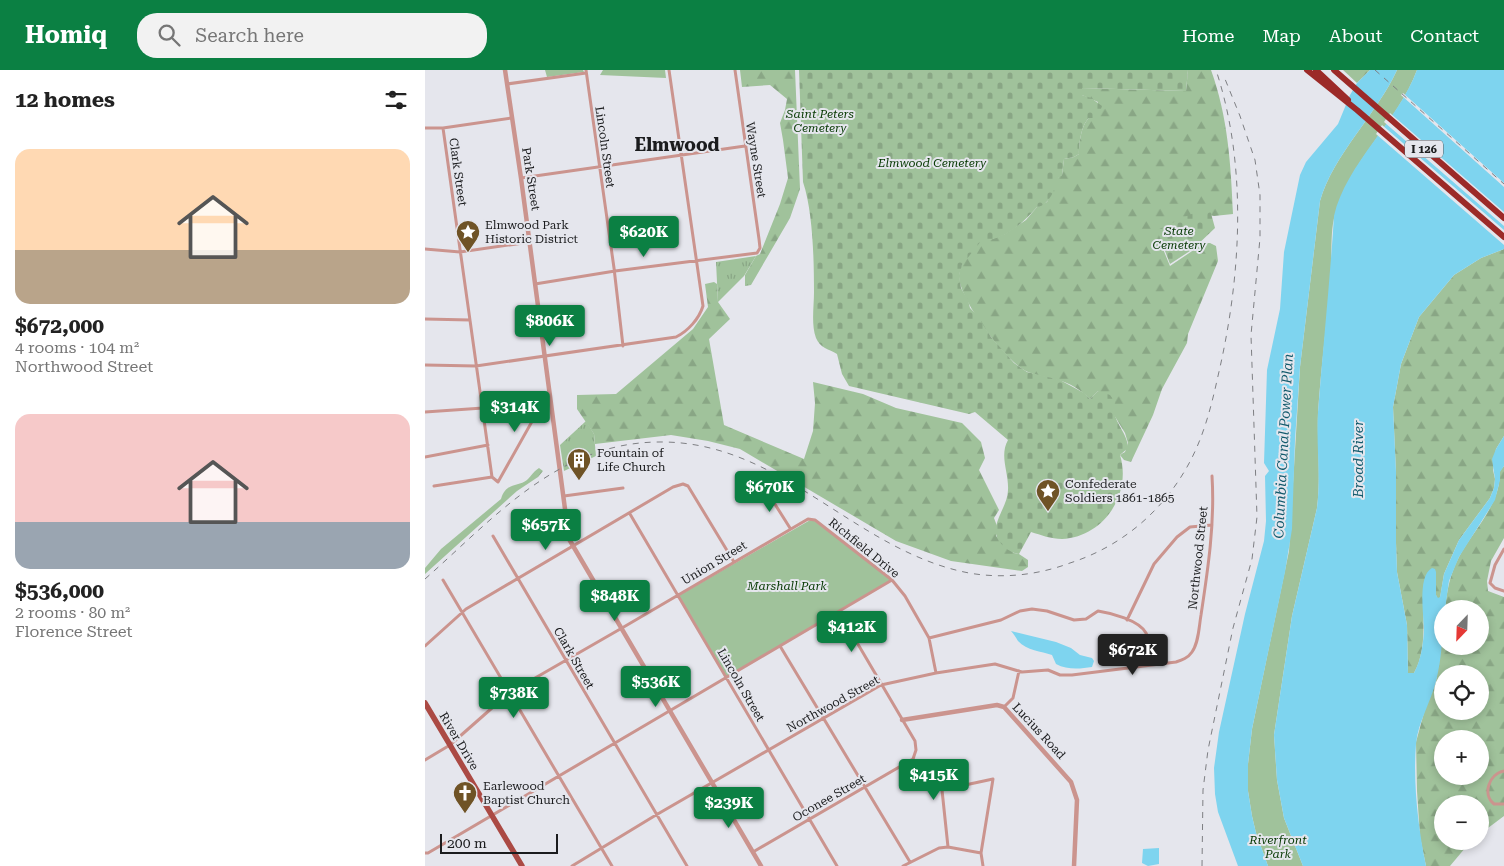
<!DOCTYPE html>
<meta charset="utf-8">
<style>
:root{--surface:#fff;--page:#f2f2f2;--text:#222;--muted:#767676;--accent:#0b8043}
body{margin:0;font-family:"Roboto Serif",serif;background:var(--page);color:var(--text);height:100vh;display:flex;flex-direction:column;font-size:19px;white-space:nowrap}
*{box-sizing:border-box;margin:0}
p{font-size:16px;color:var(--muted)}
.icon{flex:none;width:28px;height:28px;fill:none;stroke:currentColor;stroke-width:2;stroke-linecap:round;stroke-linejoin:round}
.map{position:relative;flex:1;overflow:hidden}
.panel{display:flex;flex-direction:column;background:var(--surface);width:425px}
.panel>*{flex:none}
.needle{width:32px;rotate:203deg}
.fabs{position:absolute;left:1009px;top:530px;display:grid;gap:10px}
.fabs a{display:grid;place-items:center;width:55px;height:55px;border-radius:50%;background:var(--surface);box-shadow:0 2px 8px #0003;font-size:25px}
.scale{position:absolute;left:15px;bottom:12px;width:118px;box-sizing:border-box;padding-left:5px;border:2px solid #1b1c1e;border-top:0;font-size:14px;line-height:18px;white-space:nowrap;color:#1b1c1e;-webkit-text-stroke:4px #e5e6ed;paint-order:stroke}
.price{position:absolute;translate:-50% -42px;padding:0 11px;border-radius:5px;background:var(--accent);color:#fff;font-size:16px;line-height:32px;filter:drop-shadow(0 1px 2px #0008)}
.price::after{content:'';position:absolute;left:50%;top:30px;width:15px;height:11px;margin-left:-8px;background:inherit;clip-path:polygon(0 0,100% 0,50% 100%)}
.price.current{background:#222;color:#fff}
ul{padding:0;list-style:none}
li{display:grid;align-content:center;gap:10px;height:265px;padding:0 15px}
li span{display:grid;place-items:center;height:155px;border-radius:15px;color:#555}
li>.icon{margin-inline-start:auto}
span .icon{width:90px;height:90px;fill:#fffc;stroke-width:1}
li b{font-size:21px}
h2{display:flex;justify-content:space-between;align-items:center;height:60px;padding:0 15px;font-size:21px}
header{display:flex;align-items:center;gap:30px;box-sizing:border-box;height:70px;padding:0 25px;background:var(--accent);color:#fff}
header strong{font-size:24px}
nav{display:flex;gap:28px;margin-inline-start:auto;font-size:18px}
.search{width:350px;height:45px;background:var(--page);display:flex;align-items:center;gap:12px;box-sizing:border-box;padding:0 18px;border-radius:20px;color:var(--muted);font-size:19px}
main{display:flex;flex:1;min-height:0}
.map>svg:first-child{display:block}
.grass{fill:url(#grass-tufts)}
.forest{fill:url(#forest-firs);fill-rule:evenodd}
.cemetery{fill:url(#cemetery-stones)}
.green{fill:#a0c29b}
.water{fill:#7ed4ef}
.pier{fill:#e5e6ed}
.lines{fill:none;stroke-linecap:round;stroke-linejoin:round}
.minor{stroke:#cb948e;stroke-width:3}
.tertiary{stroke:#cb948e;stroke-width:4.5}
.primary{stroke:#ab4a44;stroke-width:5.5}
.motorway{stroke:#9c2a28;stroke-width:6}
.rail{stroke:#7e7f83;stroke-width:1;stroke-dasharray:6 6;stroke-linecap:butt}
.labels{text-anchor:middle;stroke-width:4;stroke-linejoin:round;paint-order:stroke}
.shield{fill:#e5e6ed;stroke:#58595c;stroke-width:1}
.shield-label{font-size:11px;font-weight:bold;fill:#1b1c1e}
.park-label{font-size:12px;font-style:italic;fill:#063902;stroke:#e5e6ed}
.street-label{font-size:12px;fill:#1b1c1e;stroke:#e5e6ed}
.poi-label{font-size:12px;fill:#1b1c1e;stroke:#e5e6ed;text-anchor:start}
.water-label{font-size:14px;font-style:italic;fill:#125a6c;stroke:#e5e6ed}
.district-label{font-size:18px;font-weight:bold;fill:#1b1c1e;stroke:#e5e6ed}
</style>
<header>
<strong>Homiq</strong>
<div class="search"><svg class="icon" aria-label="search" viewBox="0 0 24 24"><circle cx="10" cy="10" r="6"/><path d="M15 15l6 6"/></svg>Search here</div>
<nav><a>Home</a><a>Map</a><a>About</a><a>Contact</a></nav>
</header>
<main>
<section class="panel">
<h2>12 homes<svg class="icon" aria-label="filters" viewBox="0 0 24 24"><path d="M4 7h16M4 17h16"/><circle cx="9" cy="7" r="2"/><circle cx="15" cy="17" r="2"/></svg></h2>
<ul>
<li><span style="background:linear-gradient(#ffd9b3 65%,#b9a48a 0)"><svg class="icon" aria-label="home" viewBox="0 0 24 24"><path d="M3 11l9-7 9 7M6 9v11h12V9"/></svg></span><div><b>$672,000</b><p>4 rooms · 104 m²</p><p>Northwood Street</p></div></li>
<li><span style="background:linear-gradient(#f6c9c9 70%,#9aa5b1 0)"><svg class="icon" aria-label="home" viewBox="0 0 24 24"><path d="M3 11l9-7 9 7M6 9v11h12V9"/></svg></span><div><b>$536,000</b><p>2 rooms · 80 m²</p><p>Florence Street</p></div></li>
</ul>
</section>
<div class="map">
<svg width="1079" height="796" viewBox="0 0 1079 796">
<defs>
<pattern id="grass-tufts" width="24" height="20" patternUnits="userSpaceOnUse" patternTransform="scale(1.25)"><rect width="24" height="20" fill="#a0c29b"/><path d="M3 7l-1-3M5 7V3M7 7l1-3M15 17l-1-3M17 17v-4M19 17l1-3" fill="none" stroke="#89a685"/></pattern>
<pattern id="forest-firs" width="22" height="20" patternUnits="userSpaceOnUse" patternTransform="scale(1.25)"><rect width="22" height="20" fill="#a0c29b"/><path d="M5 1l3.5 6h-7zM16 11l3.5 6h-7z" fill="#89a685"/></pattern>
<pattern id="cemetery-stones" width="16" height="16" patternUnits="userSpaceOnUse" patternTransform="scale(1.25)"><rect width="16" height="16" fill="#a0c29b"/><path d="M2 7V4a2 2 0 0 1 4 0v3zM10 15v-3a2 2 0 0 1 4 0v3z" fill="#89a685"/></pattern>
</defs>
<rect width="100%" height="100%" fill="#e5e6ed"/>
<path class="grass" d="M331 186 319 206 293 232 291 192Z
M161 351 169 364 171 386 139 401 135 375Z"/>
<path class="forest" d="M315 0H370L375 119 365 148 326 215 320 216V205L331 186 335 184 355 134 363 108 358 70 355 53 360 40 362 29 345 15 317 17Z
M763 0H786C803 47 806 95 808 144L789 146 784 145 742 172 738 179 745 196 779 173H785L791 176 793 191 763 264 762 273 737 319 728 345 706 392 699 390 695 385 700 382 703 373 700 363 689 345 688 339 673 321 665 329C657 321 644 312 632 310 623 307 612 306 603 302 582 294 532 227 534 205 535 192 547 180 556 170L567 169 580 164 601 150 612 137 622 132 634 106 637 105 639 89 649 87 654 84C654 74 656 55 664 48H668L673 32 657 25V18L761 21Z
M918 0H945L932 13Z
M1079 179V366L1071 379 1068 400 1070 409 1069 418 1065 428 1034 470 1019 504 1015 528H1012L1011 525V502L999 513C996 543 1004 576 989 603H983L982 555 972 502 971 473V402L968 337 976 294 994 247 1029 205 1056 188Z
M289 212 292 214 293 232 305 249 284 269 299 355 379 389 388 361 390 333 388 312 438 324 471 338 537 353 556 372 560 388 554 400 574 440 569 448 572 456 571 466 589 483 594 484 603 490V497L597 501 526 491 471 471 315 379 283 371 246 365 170 374 169 364 152 339V325L191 324 268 259 283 237 280 214Z
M1079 396V468L1066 491 1062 511 1063 521 1079 527V746L1055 764V734H1018V771H1046L1025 796H1001L995 767 992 721 991 672 1000 639 1011 612 1017 560 1018 576H1055V539H1020C1022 520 1025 504 1034 487 1047 462 1078 431 1074 402ZM1018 604H1055V641H1018ZM1018 669H1055V706H1018Z
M114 398 118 401 113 407 92 421 0 504V498L16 479 76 429C81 412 93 417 102 410 107 405 109 401 114 398Z"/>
<path class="cemetery" d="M374 0H763L761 21 657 18V25L666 28 677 36 673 48H664C656 55 654 74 654 84L649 87 639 89 637 105 634 107C630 117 625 136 612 137 597 154 580 170 556 171L537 195 534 205 536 218 543 230 545 238 551 244 566 267 589 293 602 302 635 310 659 323 665 329 673 321 685 325 690 332C684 349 703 361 703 378L695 385C707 424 679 467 637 469 626 469 616 465 606 462L594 484C585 483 573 474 571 464 569 449 583 435 583 420 584 402 574 386 583 370L550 342 544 344 424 316 417 304 412 284C404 279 395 278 391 268 386 255 389 236 389 222 389 190 388 142 378 112Z
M784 136 790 158 768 179 745 194 732 160Z"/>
<path class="green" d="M120 0H158L159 2 122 7Z
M178 0H240L241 8 175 5Z
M972 0H992C973 52 924 91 910 145 905 160 907 189 906 206 902 252 896 297 893 343 892 374 896 406 892 438L867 546 849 665 852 710 859 748 878 796H843L831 763 827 746 823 721V694L827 659 864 481 875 297 895 131C908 85 952 44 972 0Z
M387 449 467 510 301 607 253 526Z"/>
<path class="water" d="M945 0H972C952 44 908 85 895 131L875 297 870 370 867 459 860 502 827 659 823 694V721L827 746 831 763 843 796H813L793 742 790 724 789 698 794 662 820 544 839 471 841 451 840 406 844 401 839 393 842 300 855 239 859 182 875 105 881 92 913 54 925 25 932 13Z
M992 0H1079V179L1056 188 1029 205 994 247 976 294 968 337 971 402V473L972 502 982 555 983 603H989C996 590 998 575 999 561 999 546 992 506 1007 498L1010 499 1011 502V525L1013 528 1015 527 1019 504 1034 470 1065 428 1069 418 1070 409 1067 389 1071 379 1079 366V396L1075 402V410L1070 430 1034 487 1024 511 1020 539H1018C1018 563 1017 588 1011 611 1006 632 993 652 991 674 988 713 993 757 1001 796H878L859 748 852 710 849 665 867 546 892 438C896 406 891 374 893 342 898 276 905 211 909 146 921 94 973 51 992 0Z
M586 561 631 572 646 578 655 585 667 588 669 591 667 597C655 599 642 600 631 594L627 585C616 581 602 581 593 571 591 568 589 564 586 561Z
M734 778V794L723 796 717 793 718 779Z"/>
<path class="pier" d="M978 23 1079 113V117L976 25Z
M965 43 1079 142V156L959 52Z
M957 55 1079 160V175L951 64Z"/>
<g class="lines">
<path class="minor" d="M161 0 189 198 198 276
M82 14 161 3
M0 58H18L86 48
M18 58 67 407 73 412 123 323
M96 108 320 76
M0 179 35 182 105 172
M110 214 190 201 332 183 335 178 334 169 310 0
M0 249 45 250
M0 295 51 296 251 267C263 261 274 249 278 236L244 0
M0 342 58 338
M0 387 63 375
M9 416 67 407
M334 417 341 420 365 458
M139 426 198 418
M205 444 412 796
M68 466 262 796
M1079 479 1070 495 1065 513 1070 518 1079 521
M18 510 187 796
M414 542 490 671 491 680 488 689
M702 550 729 494 752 467 765 457 787 455
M504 568 576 550 595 541 607 539 622 541 649 550 661 549 673 541C686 543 714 550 721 563 726 572 726 584 727 595
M0 576 41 539 248 417 258 414 263 416 309 492
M355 576 485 792
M579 637 588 628 594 601
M488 689 511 711 517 720 523 777
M0 690 25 675 84 623 197 558 383 449 390 450 467 510 480 526 504 568 511 603
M1079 701C1064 704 1057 724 1069 734H1079
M517 720 568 709 556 783 558 796
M328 782 488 689
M0 783H3C158 692 312 601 467 510
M147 796 231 745 456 615 511 603 570 594 597 602 623 600 635 605H647L751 592C757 590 763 588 767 582 774 572 774 556 776 545 783 499 790 453 787 406
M478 796 514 778 523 777 556 783"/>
<path class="tertiary" d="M80 0 96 108 144 469 336 796
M477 650 572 635 579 637 646 712 652 730 649 796"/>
<path class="primary" d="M0 633 97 796"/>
<path class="motorway" d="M882 0 932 40 1079 167
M891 0 923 30
M909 0 1079 148"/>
<path class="rail" d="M950 0 1079 114
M0 509C69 448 133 373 233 372 356 370 429 481 544 503 578 509 613 505 645 493 695 477 736 443 762 397 778 369 786 338 793 306 816 208 823 97 791 0
M777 796 778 720 783 680 808 558 827 489 832 447 826 265 835 168V125L830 90 815 46 800 9"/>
</g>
<defs>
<g id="sight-pin" transform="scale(1.25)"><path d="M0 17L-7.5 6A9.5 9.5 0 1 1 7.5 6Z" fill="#6f5326" stroke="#e5e6ed"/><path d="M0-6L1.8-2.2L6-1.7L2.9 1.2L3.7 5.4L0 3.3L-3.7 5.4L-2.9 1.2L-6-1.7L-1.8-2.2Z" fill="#fff"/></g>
<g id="building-pin" transform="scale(1.25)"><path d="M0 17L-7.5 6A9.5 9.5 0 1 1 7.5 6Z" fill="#6f5326" stroke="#e5e6ed"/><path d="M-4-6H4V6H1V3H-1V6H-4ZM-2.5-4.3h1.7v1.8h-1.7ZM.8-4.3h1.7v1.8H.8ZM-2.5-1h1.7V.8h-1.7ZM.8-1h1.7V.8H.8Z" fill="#fff"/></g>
<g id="church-pin" transform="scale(1.25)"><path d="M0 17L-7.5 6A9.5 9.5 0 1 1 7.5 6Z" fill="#6f5326" stroke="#e5e6ed"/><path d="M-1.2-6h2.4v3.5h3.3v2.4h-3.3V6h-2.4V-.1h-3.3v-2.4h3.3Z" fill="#fff"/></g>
</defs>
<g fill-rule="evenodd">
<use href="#sight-pin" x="43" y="162"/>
<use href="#building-pin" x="154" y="390"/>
<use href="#sight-pin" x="623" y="421"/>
<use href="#church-pin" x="40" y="723"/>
</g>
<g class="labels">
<rect class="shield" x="980" y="70.5" width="38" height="17" rx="4"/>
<g class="shield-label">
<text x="999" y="83">I 126</text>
</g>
<g class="park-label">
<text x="395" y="48">Saint Peters<tspan x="395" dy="14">Cemetery</tspan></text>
<text x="507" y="97">Elmwood Cemetery</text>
<text x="754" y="165">State<tspan x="754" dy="14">Cemetery</tspan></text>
<text x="362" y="520">Marshall Park</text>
<text x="853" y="774">Riverfront<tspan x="853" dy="14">Park</tspan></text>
</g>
<g class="street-label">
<text transform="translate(180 77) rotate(82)" y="4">Lincoln Street</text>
<text transform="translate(331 90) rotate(81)" y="4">Wayne Street</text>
<text transform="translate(33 102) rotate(82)" y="4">Clark Street</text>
<text transform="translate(106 109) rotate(81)" y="4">Park Street</text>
<text transform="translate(439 478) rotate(39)" y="4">Richfield Drive</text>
<text transform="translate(773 488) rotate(-84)" y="4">Northwood Street</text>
<text transform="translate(289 493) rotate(-31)" y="4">Union Street</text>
<text transform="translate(149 588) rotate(60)" y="4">Clark Street</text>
<text transform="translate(316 615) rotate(60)" y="4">Lincoln Street</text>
<text transform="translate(408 634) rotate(-29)" y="4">Northwood Street</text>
<text transform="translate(614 661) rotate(47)" y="4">Lucius Road</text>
<text transform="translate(34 671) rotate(59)" y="4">River Drive</text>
<text transform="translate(404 728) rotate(-30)" y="4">Oconee Street</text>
</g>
<g class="poi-label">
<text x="60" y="159">Elmwood Park<tspan x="60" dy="14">Historic District</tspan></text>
<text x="172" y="387">Fountain of<tspan x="172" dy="14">Life Church</tspan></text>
<text x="640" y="418">Confederate<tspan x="640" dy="14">Soldiers 1861-1865</tspan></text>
<text x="58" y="720">Earlewood<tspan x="58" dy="14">Baptist Church</tspan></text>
</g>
<g class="water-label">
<text transform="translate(858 376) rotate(-87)" y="5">Columbia Canal Power Plan</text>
<text transform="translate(933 389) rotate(-90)" y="5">Broad River</text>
</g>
<g class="district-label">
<text x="252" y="81">Elmwood</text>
</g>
</g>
</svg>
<div class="fabs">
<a><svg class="needle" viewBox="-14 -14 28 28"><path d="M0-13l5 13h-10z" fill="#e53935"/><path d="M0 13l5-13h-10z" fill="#767676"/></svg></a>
<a><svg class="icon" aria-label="locate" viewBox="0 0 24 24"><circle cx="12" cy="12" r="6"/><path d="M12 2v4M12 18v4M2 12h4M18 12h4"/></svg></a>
<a>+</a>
<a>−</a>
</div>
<div class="scale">200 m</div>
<b class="price" style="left:219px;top:188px">$620K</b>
<b class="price" style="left:125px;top:277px">$806K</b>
<b class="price" style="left:90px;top:363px">$314K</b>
<b class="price" style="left:345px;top:443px">$670K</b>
<b class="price" style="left:121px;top:481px">$657K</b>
<b class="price" style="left:190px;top:552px">$848K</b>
<b class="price" style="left:427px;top:583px">$412K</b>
<b class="price current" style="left:708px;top:606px">$672K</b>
<b class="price" style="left:231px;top:638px">$536K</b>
<b class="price" style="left:89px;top:649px">$738K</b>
<b class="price" style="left:509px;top:731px">$415K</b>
<b class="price" style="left:304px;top:759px">$239K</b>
</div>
</main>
